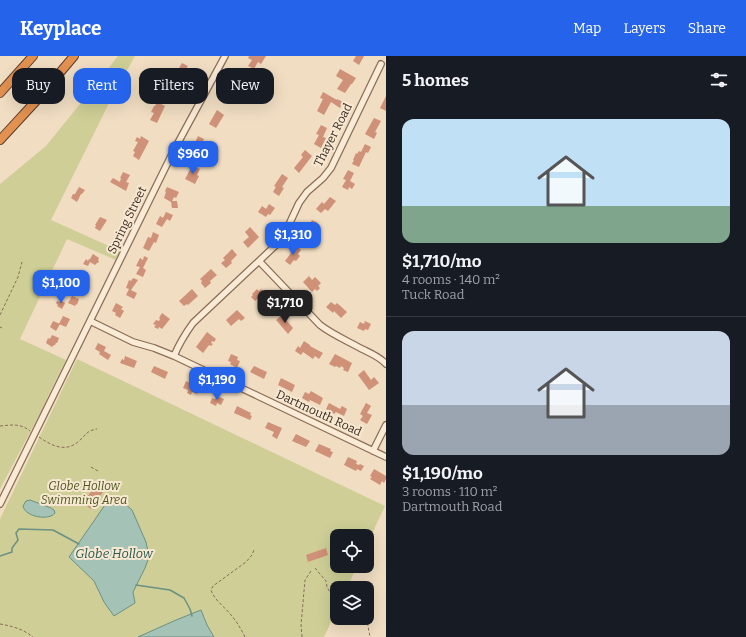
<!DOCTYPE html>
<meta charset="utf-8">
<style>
:root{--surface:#171b24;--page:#242831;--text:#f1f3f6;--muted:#9ea1a6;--line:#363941;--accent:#2563eb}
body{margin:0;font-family:Bitter,serif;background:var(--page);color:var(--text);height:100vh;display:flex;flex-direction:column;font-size:15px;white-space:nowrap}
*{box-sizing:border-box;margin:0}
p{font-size:13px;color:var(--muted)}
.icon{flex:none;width:22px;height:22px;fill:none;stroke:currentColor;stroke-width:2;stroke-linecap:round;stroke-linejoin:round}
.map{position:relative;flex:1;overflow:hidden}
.details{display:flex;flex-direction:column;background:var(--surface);width:360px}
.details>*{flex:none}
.hud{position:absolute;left:12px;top:12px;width:314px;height:36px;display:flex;gap:8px}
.buttons{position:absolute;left:330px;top:473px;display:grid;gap:8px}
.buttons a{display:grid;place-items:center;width:44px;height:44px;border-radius:8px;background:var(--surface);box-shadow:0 4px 16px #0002;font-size:20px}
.price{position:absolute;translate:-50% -34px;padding:0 9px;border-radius:8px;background:var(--accent);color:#fff;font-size:13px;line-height:26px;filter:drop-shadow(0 1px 2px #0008)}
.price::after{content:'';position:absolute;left:50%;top:24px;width:12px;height:9px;margin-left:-6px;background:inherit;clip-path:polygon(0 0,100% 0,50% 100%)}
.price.selected{background:#222;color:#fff}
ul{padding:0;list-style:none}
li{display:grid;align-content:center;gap:8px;height:212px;padding:0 16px}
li+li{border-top:1px solid var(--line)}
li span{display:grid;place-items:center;height:124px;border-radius:12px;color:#555}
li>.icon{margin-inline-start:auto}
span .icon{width:72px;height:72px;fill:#fffc;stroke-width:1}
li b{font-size:17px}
h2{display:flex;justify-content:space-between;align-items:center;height:48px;padding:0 16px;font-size:17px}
.pill{padding:0 14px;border-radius:12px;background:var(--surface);box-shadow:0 4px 16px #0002;font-size:14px;line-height:36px}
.pill.selected{background:var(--accent);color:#fff}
header{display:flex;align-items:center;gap:24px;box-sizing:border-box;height:56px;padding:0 20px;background:var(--accent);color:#fff}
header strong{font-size:19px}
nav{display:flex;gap:22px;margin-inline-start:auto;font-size:14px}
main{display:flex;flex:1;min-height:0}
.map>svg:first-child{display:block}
.green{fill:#cece96}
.water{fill:#a5c2b6;stroke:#6b9183}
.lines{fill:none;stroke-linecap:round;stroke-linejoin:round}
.stream{stroke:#6b9183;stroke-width:1.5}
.building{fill:#cf9177}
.minor-casing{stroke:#8b6d58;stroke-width:8}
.highway-casing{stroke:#583c2d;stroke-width:10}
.path{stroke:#8b6d58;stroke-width:1;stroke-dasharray:3 2;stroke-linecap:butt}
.minor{stroke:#faebd6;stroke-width:5.5}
.highway{stroke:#e39150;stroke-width:8}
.labels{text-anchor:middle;stroke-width:4;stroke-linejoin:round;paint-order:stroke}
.street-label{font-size:12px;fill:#3a281d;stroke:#f7e8d2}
.park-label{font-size:12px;font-style:italic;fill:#505723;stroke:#f7e8d2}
.water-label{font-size:13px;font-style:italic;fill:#2c5a52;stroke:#f7e8d2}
</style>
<header>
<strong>Keyplace</strong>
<nav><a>Map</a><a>Layers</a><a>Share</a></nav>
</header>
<main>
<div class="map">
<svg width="386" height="581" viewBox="0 0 386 581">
<rect width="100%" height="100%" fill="#f0ddc2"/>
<path class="green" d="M118 0H135L112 41 51 164 120 195 116 204 67 183 20 283 66 304 48 340 43 352 0 433V128L46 90 101 22Z
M77 303 385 450 367 488V480H337V510H357L347 532H337V553L324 581H0V463Z"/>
<path class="water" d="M30 444 51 452 54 454 55 457C49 465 25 461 23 450L26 445Z
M122 445 132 454 146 486 149 501 145 512 133 536 135 547 114 560 104 546 94 525 69 501 107 446Z
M201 554 207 569 214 581H138L176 564Z"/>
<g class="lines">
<path class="stream" d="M0 500 12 496V492L18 484 16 477 19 473 53 474 79 488
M136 529 170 534 184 542 190 553 192 560"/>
</g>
<path class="building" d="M249 0H266L261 8 258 6 254 13 248 10 252 4 248 2Z
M356 0H364L359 9 353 5Z
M182 7 188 10 179 22 174 19 177 12H179Z
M340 13 356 22 352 28H351L345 37 337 33 343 24 336 20Z
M236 23 243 27 237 37 230 32 233 29 231 28 233 24 235 25Z
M172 26 175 29 174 31 177 33 172 39 169 38 165 45 160 42 165 35 164 34 167 28 169 30Z
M323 36 337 44V43L343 46 340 52 331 46 324 59 317 55 323 43 320 42Z
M239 37 245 40 242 46 237 43Z
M386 40V55L380 52Z
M157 46 165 50 157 67 150 64 154 57 151 56 154 50H155Z
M217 54 224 59 216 72 209 68Z
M374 62 381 65 375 76 377 77 374 83 365 78Z
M321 69 327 72 323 81 326 82 321 92 314 88 319 79 316 78Z
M141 80 149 85 139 104 133 100 135 96 133 95 138 86 135 85 137 81 140 83Z
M198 80 204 83 201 90 205 92 201 99 193 95 196 90 194 89Z
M365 88 371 91 368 97 366 96 359 111 352 108 354 104H353L356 97 357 98 359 95 361 96Z
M305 94 312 100 299 117 294 112 303 101 301 99Z
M192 110 200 113 197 119 199 120 195 128 185 123Z
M348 114 354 117 350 125 355 128 352 133 349 131 348 134 342 131 346 124 343 123Z
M123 116 130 119 126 126 129 127 126 135 110 126 113 122 120 126 121 122H120Z
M282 118 288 122 282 131 284 132 279 140 273 136 276 131 274 130Z
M79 131 85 134 82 138H81L77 146 71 142 73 138H75Z
M167 131 179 136 176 142 174 141 172 145H177L178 152H172L171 146 164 142 166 136 165 135Z
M330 141 336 145 328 155 325 153 321 157 316 153 322 146 324 148Z
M269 148 275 152 270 159 268 158 266 161 258 156 262 150 266 153Z
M166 156 173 159 170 165 167 163 162 171 156 168 160 160 163 162Z
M100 161 107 164 100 175 95 172 96 169H95Z
M312 164 318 167 315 173 313 172 312 174 315 175 313 178 310 177 307 183 301 179 304 172 307 173Z
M250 171 259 181 248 192 243 186 249 181 245 176Z
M153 176 159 179 156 187 154 186 149 195 143 192 148 181 151 182Z
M297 190 301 194 298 198 300 200 296 205 294 204 290 209 285 205 291 197 290 196 293 192 294 193Z
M232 193 237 199 231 205 232 207 226 212 221 207 225 204 223 202Z
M93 198 99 202 98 204 99 205 98 207H97L95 209 90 206 88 210 83 208 86 203 88 205 89 203H90Z
M144 200 148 202 143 212 146 214 143 221 136 218 140 211 136 210 140 202 143 204Z
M211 213 217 219 210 225 211 227 205 232 201 227 202 225 200 223Z
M81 217 83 218 84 217 89 220 85 230 83 229 81 234 75 231 77 227 75 226 77 223 80 224 82 220 80 219Z
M309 220 312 224 315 221 321 227 318 230 320 232 317 235 315 233 312 236 303 226Z
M133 222 138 224 131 234 137 237 134 243 126 239 129 233 126 232 129 224 131 225Z
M192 233 198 240 188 249 187 248 184 250 179 245Z
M257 233 259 235 261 233 267 239 262 244 259 241 255 245 251 241 253 239 252 238Z
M72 240 79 243 77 249 76 248 75 250 68 247Z
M60 244 65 247 62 253 57 250 58 249 56 247 57 245 60 246Z
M331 246 335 249 337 247 347 256 341 262 334 255 333 257 326 251Z
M116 247 123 251 121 253 124 255 120 262 115 259 116 257 112 255Z
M237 254 245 262 241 265 239 263 231 270 226 264Z
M162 257 170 263 162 273 159 271 158 273 154 271 156 269 153 268 156 264 159 265 160 263 159 262Z
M282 259 293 272 288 278 276 264Z
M63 260 70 263 66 271 59 268Z
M53 265 60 268 56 275 50 271Z
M365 265 371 268 368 274 365 273 364 275 357 272 360 266 364 268Z
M207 276 216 283 214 286 212 285 211 287 213 288 211 290 209 289 203 297 196 291Z
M52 279 59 282 57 287H56L55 289H54L52 291 46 287 48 282 50 283Z
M304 285 310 289V290L323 297 319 303 315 300 313 303 303 296 301 299 295 295 298 290 300 292Z
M98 287 106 291 104 295 111 299 108 304 99 298 100 296 95 293Z
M231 298 238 301 237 304 240 305 237 312 230 308 231 306 228 305Z
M335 298 352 307 348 316 343 314 344 312 341 310 340 312 336 310 335 311 329 308Z
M125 300 137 305 134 312 120 307 122 303 124 304Z
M154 310 168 316 165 323 151 316Z
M254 310 267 316 264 323 250 316Z
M364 314 371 324 374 321 379 327 369 334 358 319Z
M281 322 295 329 292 336 278 329Z
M186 325 200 332 197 338 192 336 191 339 187 337 188 334 183 332Z
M311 335 323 342 320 349 310 344 309 346 302 342 305 336 309 338Z
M217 340 224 343 221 349 217 347 216 350 210 347 212 342 215 343Z
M329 347 340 353 342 350 347 353 344 360 336 356 334 358 326 353Z
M366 347 371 350 367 357 372 359 367 368 360 364 363 360 360 358Z
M237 350 251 357 250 359 252 360 250 364 234 357Z
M268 366 282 372 277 383 272 380 274 376 265 372Z
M296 378 310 385 306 391 292 385Z
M319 388 331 393 330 395 333 396 330 402 315 395Z
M348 401 357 405 356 408 359 409 360 408 364 410 361 415 357 413 356 415 344 409Z
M374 413 386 420V423L384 427 382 425 380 429 370 423 372 421 370 420Z
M98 427 105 433 91 453 83 447 92 434V435Z
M326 492 328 499 308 506 306 499Z"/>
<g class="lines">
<g class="minor-casing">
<path id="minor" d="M259 205 320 269C333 279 348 285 362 293 370 297 380 301 386 308
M90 265 133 286 154 292 174 300 386 401
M174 300C179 288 185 278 193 267L259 205 277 188 286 175 299 147 307 136 323 122 331 112 381 8
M373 395 386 369
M0 448 173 96 225 0"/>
</g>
<g class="highway-casing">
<path id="highway" d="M0 37 33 0
M0 84 36 45 74 0"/>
</g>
<path class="path" d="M0 259 18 221 22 206
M0 271 2 272
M0 370C12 369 20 367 30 375
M39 381C52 390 66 397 79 385 87 378 86 375 97 373
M91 411 98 415
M315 512 326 525 327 531 331 538 334 545 337 546
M366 562 368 570 370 581
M0 568C12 570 23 573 33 581
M245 581C241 573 237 566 231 559 225 551 214 544 211 534L213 530 246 506 252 499 254 494
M302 581 301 569 305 524 311 515"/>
<use href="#minor" class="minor"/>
<use href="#highway" class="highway"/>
</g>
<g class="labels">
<g class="street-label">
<text transform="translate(333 79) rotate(-63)" y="4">Thayer Road</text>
<text transform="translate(127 164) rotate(-64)" y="4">Spring Street</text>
<text transform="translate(319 357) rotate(25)" y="4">Dartmouth Road</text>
</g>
<g class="park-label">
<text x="84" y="434">Globe Hollow<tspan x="84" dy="14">Swimming Area</tspan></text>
</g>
<g class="water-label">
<text x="114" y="502">Globe Hollow</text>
</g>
</g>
</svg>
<div class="buttons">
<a><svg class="icon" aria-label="locate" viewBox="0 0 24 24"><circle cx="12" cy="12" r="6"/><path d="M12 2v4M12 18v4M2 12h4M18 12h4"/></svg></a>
<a><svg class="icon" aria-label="layers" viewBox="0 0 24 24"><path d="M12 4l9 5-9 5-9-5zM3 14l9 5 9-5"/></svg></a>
</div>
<b class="price" style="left:193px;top:119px">$960</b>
<b class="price" style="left:293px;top:200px">$1,310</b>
<b class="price" style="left:61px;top:248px">$1,100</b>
<b class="price selected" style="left:285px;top:268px">$1,710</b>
<b class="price" style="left:217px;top:345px">$1,190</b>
<div class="hud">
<a class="pill">Buy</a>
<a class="pill selected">Rent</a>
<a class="pill">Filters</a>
<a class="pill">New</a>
</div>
</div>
<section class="details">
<h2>5 homes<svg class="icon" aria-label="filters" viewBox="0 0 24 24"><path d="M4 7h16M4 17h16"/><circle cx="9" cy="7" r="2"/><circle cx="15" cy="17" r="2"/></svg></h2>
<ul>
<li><span style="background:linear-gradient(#bfe0f5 70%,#7fa58c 0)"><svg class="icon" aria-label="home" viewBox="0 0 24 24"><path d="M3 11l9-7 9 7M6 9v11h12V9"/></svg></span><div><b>$1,710/mo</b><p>4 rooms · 140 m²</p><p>Tuck Road</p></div></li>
<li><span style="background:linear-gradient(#c9d6e8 60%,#9aa5b1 0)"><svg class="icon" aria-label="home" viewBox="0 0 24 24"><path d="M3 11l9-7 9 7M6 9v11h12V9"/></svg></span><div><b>$1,190/mo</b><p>3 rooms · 110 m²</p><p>Dartmouth Road</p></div></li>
</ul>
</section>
</main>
